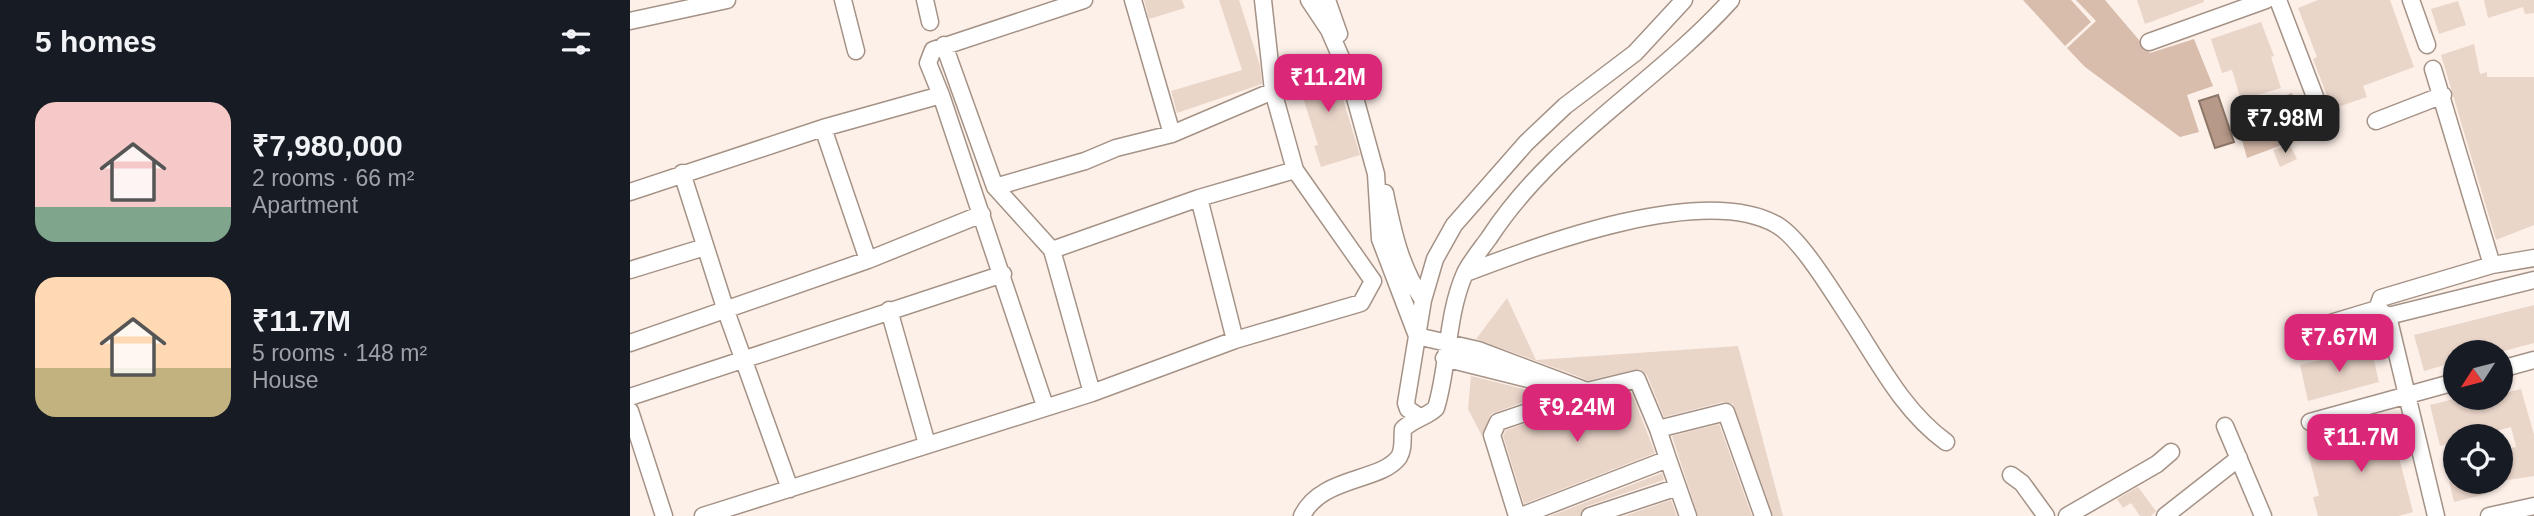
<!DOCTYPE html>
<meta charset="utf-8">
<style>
:root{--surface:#171b24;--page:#242831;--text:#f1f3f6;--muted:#9ea1a6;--accent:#db2777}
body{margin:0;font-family:Helvetica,sans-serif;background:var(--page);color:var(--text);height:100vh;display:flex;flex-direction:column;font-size:26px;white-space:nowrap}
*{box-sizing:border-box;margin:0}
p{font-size:23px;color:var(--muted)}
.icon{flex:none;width:38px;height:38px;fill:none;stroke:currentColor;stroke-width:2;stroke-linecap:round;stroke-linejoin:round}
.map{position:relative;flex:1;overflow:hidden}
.side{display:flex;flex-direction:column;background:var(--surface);width:630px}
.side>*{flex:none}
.needle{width:46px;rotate:234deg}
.fabs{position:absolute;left:1813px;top:340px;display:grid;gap:14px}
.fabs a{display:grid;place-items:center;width:70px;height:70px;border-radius:50%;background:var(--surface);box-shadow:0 2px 5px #0004;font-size:35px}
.price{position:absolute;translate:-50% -60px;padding:0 16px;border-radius:14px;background:var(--accent);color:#fff;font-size:23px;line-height:46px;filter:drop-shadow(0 2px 4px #0008)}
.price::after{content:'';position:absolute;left:50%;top:42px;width:21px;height:16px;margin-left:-10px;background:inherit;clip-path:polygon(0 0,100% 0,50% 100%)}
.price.active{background:#222;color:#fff}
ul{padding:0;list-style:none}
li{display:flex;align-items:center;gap:21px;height:175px;padding:0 35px}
li span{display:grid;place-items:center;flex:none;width:196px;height:140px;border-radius:21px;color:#555}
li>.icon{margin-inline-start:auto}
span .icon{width:84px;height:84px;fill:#fffc;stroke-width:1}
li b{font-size:30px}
h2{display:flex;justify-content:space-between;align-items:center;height:84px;padding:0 35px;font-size:30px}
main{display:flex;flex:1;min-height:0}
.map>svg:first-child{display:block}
.green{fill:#d8bcac}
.water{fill:#b69988;stroke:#8c7668;stroke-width:2}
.building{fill:#ead5c9}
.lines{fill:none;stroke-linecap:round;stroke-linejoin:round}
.minor-casing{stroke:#a59286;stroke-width:19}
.minor{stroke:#fff;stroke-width:16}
</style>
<main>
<section class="side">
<h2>5 homes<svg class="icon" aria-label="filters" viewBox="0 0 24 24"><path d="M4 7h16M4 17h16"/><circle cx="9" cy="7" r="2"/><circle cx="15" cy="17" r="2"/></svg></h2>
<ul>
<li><span style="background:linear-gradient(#f6c9c9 75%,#7fa58c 0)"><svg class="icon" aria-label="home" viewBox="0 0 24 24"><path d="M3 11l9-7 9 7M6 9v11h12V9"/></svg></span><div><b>₹7,980,000</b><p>2 rooms · 66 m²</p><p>Apartment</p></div></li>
<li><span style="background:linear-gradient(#ffd9b3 65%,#c2b280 0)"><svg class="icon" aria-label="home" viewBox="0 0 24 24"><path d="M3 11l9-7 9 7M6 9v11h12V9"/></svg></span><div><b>₹11.7M</b><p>5 rooms · 148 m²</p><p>House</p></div></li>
</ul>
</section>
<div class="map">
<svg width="1904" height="516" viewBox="0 0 1904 516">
<rect width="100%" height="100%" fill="#fdf0e9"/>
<path class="green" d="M1393 0H1441L1461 22 1435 46Z
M1446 0H1475L1520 53 1564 39 1583 86 1557 95 1569 132 1550 137 1455 67 1437 48 1466 21Z
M1662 93 1679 135 1617 158 1607 122 1612 112Z"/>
<path class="water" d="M1588 95 1604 142 1585 148 1569 101Z"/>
<path class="building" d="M514 0H552L555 8 519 19Z
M589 0H609L630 66 632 84 547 113 541 91 612 70Z
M1507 0H1574V2L1515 24Z
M1688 0H1760L1784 67 1733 86 1737 97 1702 109 1683 59 1687 57 1668 8Z
M1854 0H1904V13L1895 14 1893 7 1858 18Z
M1828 1 1836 25 1809 34 1801 9Z
M1631 22 1644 56 1641 57 1651 88 1611 100 1602 70 1592 73 1581 39Z
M1844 44 1850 74 1857 72V77H1904V225L1866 240 1811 55Z
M701 60 730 155 691 167 684 146 688 145 669 85 673 83 669 70Z
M1659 143 1667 159 1650 167 1643 150Z
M877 298 906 360 1108 346 1153 516H1143L1103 404 1093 402 1034 417 1017 375 1010 369 958 380 846 339Z
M1904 305V343L1870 352H1825V362L1794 371 1784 335Z
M1741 348 1749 382 1678 401 1670 365Z
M841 376 915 394 861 414 852 436 838 409Z
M1891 389 1904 435V476L1871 481V450L1886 447 1881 427 1847 436H1825V442L1810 446 1800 405 1828 398 1830 406 1871 397V394Z
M1001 391 1025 453 894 504 873 436 876 430 925 414 937 395 959 401Z
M1758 415 1783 512 1769 516H1688L1683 497 1689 496 1677 449 1730 434 1727 424Z
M1089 424 1122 516H1068L1042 436Z
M1032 473 1034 480 957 506 950 516H920Z
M1819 481H1849L1852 495 1824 502Z
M1508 487 1526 511 1521 516H1510L1501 503 1493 508 1487 499Z
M1041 500 1047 516H994Z"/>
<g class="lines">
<g class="minor-casing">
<path id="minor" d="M213 0 226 51
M295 0 300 22
M503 0 542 134
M679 0 699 30 719 76 746 174 750 239 787 336 848 350 957 391 1007 379 1028 429 1096 412 1133 516
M697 0 709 34
M1648 0 1692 115
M1781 0 1797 45
M0 21 97 0
M1519 42 1636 0
M314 45 365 187 422 250 462 393
M1803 69 1862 265
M311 95 415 406
M1746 121 1813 95
M193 128 238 260
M52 173 96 311 160 489
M365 187 455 161 486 148 542 134 643 91
M0 192 193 128 311 95 298 63 303 50 454 0
M755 193C763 231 770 267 793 300
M569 198 605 340
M422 250 569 198 665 170
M0 270 75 247
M836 273C911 244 1074 183 1147 225 1171 239 1203 293 1219 317 1248 361 1273 411 1316 442
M259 310 297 444
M1758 316 1904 280
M1674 331 1747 309
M0 343 238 260 352 214
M814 358 922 385 927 394 921 404 868 422 862 435 887 516
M1871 369 1904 360
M0 397 373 274
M0 411 34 516
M788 416 778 409 776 403 793 300 805 259 824 225 896 143 935 106 1005 53 1054 0
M1680 422 1825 382
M1595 426 1633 516
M1038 459 1058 516
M1381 475 1392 483 1416 516
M73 516 462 393 605 340 731 303 743 281 665 170 643 91 633 0
M672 516C691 476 751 482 769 457 774 449 772 438 773 429 785 418 797 417 806 408 819 366 816 316 835 273 841 261 851 249 859 238 922 141 1024 85 1101 0
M891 516 1038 459 1028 429
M960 516 1048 487
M1437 516 1527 464 1541 452
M1535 516 1609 458
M1806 516 1758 316 1747 309 1751 298 1862 265 1904 258
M1859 516 1904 506"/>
</g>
<use href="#minor" class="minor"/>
</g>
</svg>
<div class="fabs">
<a><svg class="needle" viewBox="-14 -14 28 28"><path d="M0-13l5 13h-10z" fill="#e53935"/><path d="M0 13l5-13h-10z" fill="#9ea1a6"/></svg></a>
<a><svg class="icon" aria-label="locate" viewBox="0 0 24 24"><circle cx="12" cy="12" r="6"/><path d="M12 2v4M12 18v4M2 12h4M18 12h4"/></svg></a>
</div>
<b class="price" style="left:698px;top:114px">₹11.2M</b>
<b class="price active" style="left:1655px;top:155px">₹7.98M</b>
<b class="price" style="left:1709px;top:374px">₹7.67M</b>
<b class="price" style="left:947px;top:444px">₹9.24M</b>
<b class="price" style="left:1731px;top:474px">₹11.7M</b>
</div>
</main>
